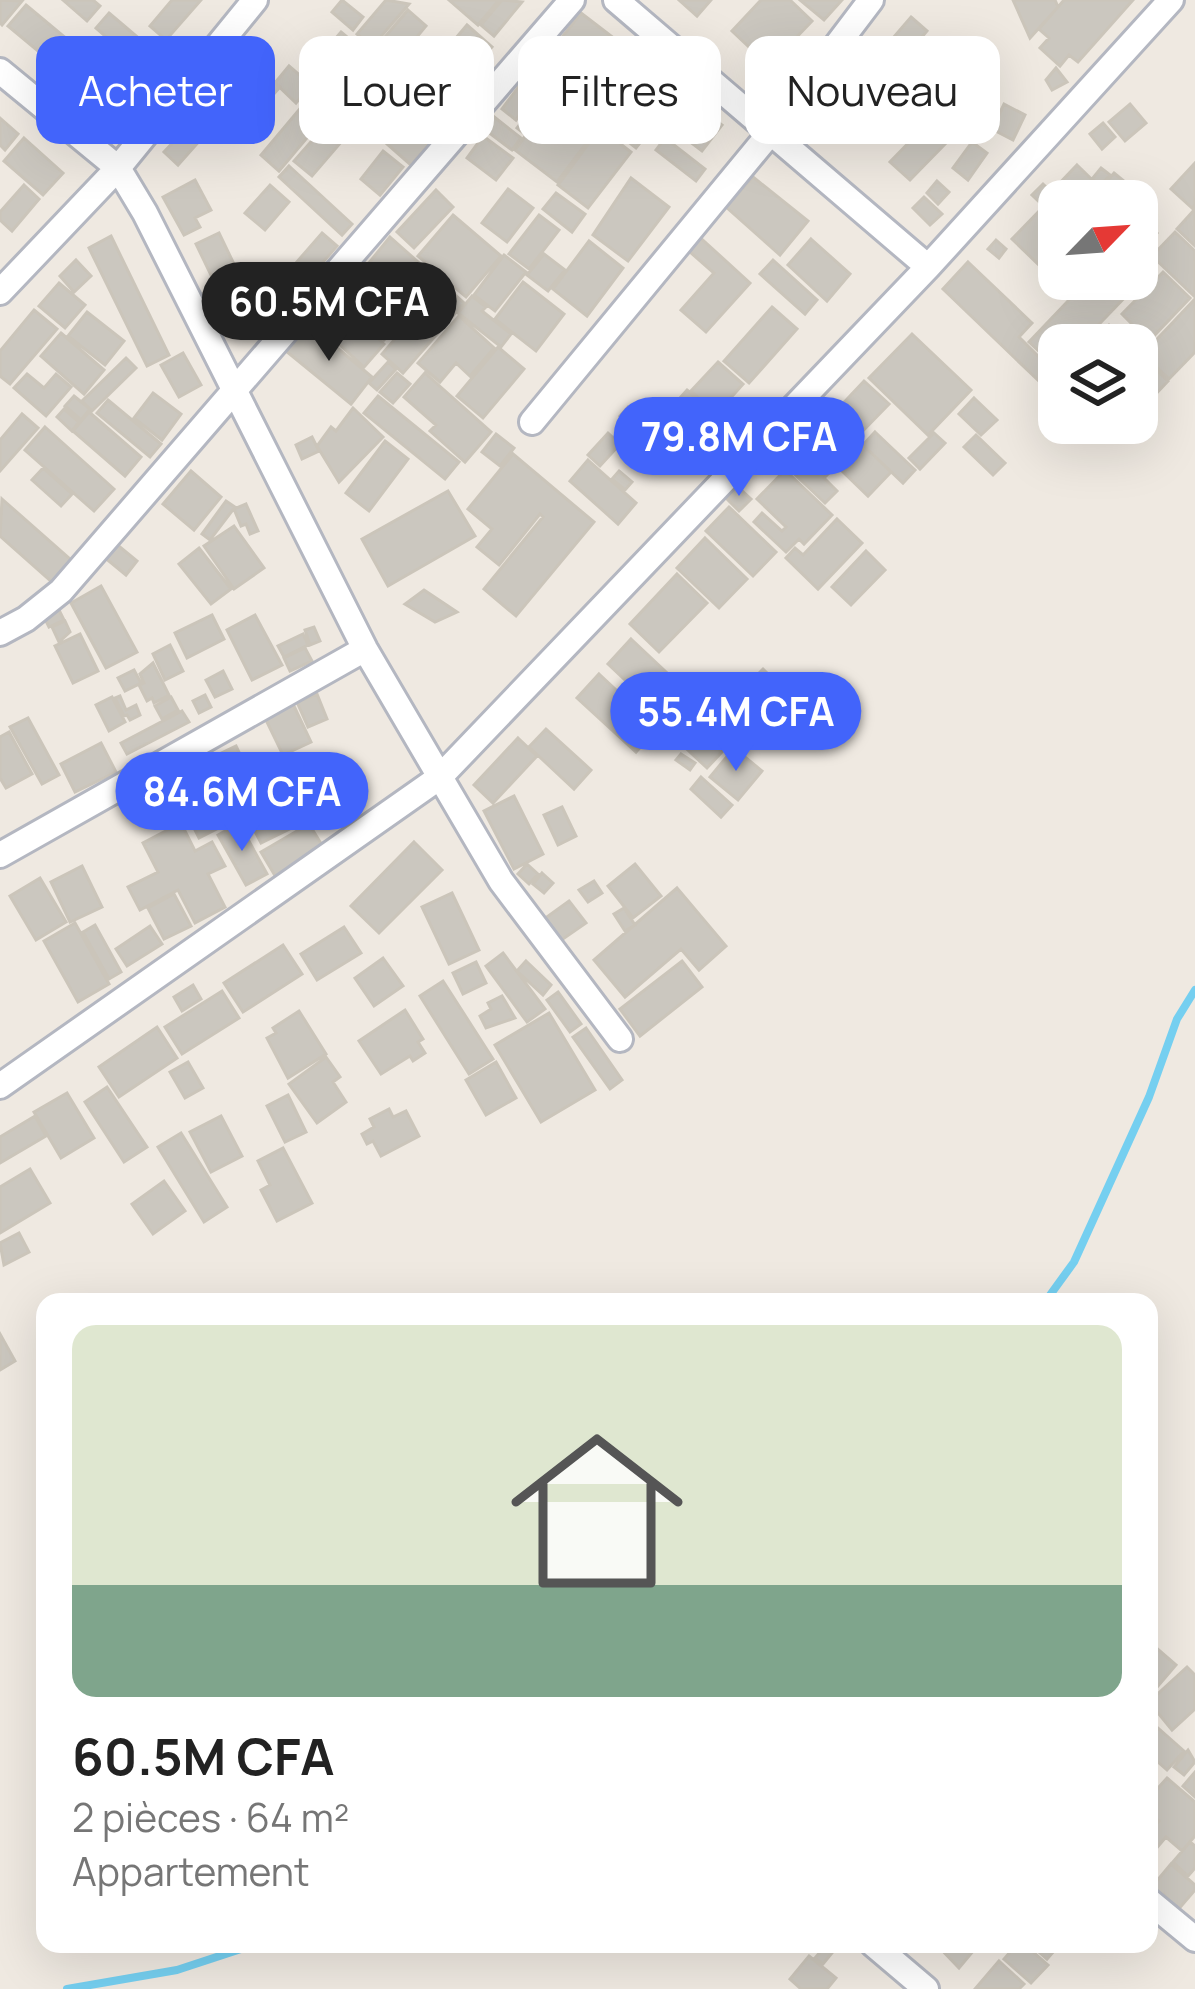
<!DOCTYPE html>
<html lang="fr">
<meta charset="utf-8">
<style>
:root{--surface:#fff;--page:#f6f6f6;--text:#222;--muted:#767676;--accent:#4264fb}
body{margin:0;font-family:Manrope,sans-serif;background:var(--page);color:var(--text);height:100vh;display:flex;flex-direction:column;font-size:45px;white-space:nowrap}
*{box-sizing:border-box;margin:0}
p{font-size:39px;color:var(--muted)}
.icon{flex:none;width:66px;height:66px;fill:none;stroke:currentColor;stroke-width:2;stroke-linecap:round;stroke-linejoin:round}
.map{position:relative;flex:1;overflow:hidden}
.details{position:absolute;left:36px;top:1293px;width:1122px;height:660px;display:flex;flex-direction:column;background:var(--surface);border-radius:24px;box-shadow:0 12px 48px #0002}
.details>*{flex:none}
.banner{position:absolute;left:36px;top:36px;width:1125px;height:108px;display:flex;gap:24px}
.needle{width:78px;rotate:65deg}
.tools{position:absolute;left:1038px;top:180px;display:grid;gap:24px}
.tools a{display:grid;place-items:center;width:120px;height:120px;border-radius:24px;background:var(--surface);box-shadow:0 12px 48px #0002;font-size:60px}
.price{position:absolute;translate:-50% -102px;padding:0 27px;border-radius:42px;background:var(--accent);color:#fff;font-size:39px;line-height:78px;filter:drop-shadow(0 3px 6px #0008)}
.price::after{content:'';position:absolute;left:50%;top:72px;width:36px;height:27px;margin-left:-18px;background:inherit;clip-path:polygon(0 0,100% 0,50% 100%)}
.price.on{background:#222;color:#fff}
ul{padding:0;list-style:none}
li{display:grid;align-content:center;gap:24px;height:636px;padding:0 36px}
li span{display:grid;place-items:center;height:372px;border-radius:24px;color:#555}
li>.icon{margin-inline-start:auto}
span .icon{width:216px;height:216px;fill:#fffc;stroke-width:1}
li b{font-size:51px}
.chip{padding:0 42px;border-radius:24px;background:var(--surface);box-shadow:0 12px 48px #0002;font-size:42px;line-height:108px}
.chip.on{background:var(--accent);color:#fff}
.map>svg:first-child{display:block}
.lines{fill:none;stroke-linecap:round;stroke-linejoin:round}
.stream{stroke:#75cff0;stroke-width:8}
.building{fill:#cbc7bf;stroke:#cbc5ba;stroke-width:3}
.minor-casing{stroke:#b4b7c1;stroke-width:30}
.minor{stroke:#fff;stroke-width:24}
</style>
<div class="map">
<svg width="1195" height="1989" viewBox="0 0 1195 1989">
<rect width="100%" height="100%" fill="#efe9e1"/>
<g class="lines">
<path class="stream" d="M1045 1302 1074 1262 1149 1097 1177 1019 1195 990
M67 1989 177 1970 256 1944"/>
</g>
<path class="building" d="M0 0 22 1 2 25 0 23Z
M63 0H93L100 6 87 21Z
M172 0H201L166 40 150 26Z
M342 0 363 17 353 30 332 12Z
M386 0 409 4 372 47 357 34Z
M449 0H499L478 25Z
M502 0 522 2 494 36 481 25Z
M679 0H711L697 16Z
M761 0H790L812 21 769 66 732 31Z
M800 0H842L824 20Z
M1013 0H1055L1058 7 1030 38Z
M1064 0H1133L1078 62 1069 55 1060 66 1040 48 1049 38 1039 29Z
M26 5 80 50 62 71 8 26Z
M408 10 426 26 397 61 378 45Z
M109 13 155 52 142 68 96 28Z
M581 13 645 62 624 89 559 41Z
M911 17 927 31 916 44 934 60 914 83 880 53Z
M467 25 492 47 466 78 461 74 443 96 422 78Z
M341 32 366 53 347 76 322 54Z
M952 44 967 51 961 64 946 58Z
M552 52 606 93 590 114 536 73Z
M86 54 127 88 107 111 67 77Z
M871 54 884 63 875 75 862 65Z
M249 60 280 87 237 136 207 110Z
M289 66 311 85 296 103 275 83Z
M1056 68 1067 82 1052 90 1046 80Z
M651 70 722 125 702 151 631 97Z
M323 71 339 81 323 105 307 94Z
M368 72 389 90 361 121 341 103Z
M529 73 553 92 548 99 537 91 516 120 502 109Z
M834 80 871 112 850 137 812 105Z
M925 82 950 96 940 116 914 102Z
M427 86 453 108 430 135 404 112Z
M613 92 623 100 612 113 603 105Z
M629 97 642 107 633 118 620 109Z
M540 98 591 137 557 182 515 150 526 135 517 128Z
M304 104 322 120 279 171 261 155Z
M1004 104 1025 115 1013 140 992 129Z
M1130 104 1146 123 1125 141 1109 122Z
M600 107 612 117 605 127 592 117Z
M338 111 355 126 312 176 294 161Z
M618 113 647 134 636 148 608 126Z
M493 116 521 138 512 150 484 129Z
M0 118 18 134 5 150 0 145Z
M196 118 209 130 178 165 164 152Z
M403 123 428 145 411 165 386 143Z
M928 123 947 142 910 180 890 162Z
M1103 123 1115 137 1102 149 1090 134Z
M600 128 631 152 588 208 558 185Z
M483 136 513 158 496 180 467 158Z
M24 138 63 173 43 195 4 161Z
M665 138 705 169 696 181 656 150Z
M972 142 987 153 968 180 953 168Z
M383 151 403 167 380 195 361 179Z
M1195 163V205L1192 208 1171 189Z
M1077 165 1114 201H1068L1055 188Z
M289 166 352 224 342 235 279 177Z
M1101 168 1110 175 1100 186 1092 179Z
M1114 173 1131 187 1119 201 1101 188Z
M753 177 808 221 780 255 726 207Z
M631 178 669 207 628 261 593 235Z
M195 180 211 210 195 218 200 227 184 235 163 197Z
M937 181 949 192 938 204 927 193Z
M1043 184 1061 201 1056 218 1032 195Z
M24 185 39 199 12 231 0 220V212Z
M270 185 289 202 265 230 245 213Z
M508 189 533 208 507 242 482 223Z
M436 190 453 207 414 248 397 232Z
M1133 191 1144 201 1137 208V201H1123Z
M556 193 585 214 572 232 543 209Z
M924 197 942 214 930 225 913 208Z
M1041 209 1059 226V279H1083L1069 294 1012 239Z
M1195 209V246L1177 229Z
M453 215 501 256 466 297 418 256Z
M539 215 559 230 529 269 509 254Z
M1142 219 1157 233 1137 254V224Z
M694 232 750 283 706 332 681 310 714 273 682 245Z
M1175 232 1195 251V297L1152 256Z
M219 233 260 318 237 329 196 244Z
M322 233 337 246 291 299 276 286Z
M111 236 169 355 147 366 89 248Z
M390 237 464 303 403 373 382 354 420 310 368 264Z
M811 239 850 274 827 301 788 265Z
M996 240 1006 249 999 258 988 249Z
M589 241 623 268 587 316 553 289Z
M544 254 565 270 548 291 527 275Z
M504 255 526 272 495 311 474 295Z
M76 260 91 276 74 292 60 276Z
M773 260 817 300 805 314 760 274Z
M968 262 1032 323 1019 337 1054 372 1042 384 943 289Z
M366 268 390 290 386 295 408 315 384 340 338 299Z
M1163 272 1190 298 1149 341 1122 314Z
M1089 279H1117L1130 292 1079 345H1059L1057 368 1029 342Z
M523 282 564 314 536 351 495 319Z
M59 283 85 305 65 328 39 306Z
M472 296 486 307 482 311 511 334 501 347 458 313Z
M1195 299V352L1169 379 1143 354Z
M338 302 384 344 364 367 317 324Z
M772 307 797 329 749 383 724 361Z
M34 310 57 329 10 384 0 376V351Z
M87 312 124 341 105 365 68 336Z
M459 316 494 348 470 376 456 363 440 382 418 363Z
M309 324 372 377 351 404 286 351Z
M1109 325 1130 345H1090Z
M61 333 104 370 84 394 41 356Z
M912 334 971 390 928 435 869 378Z
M498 347 524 369 483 418 457 396Z
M1137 351 1168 381 1138 413 1137 411Z
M183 353 201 385 179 397 161 365Z
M126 358 136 368 92 411 82 401Z
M388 362 396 369 377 390 369 383Z
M718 362 743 384 716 414 691 391Z
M397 373 410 384 393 403 380 392Z
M425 373 491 432 465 462 430 431 436 425 404 397Z
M27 374 44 388 56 374 71 387 46 416 14 388Z
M864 381 889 404 858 436 834 413Z
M687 390 712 412 684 444 652 417 665 402 671 408Z
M153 393 181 414 162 440 134 418Z
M74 396 90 409 81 420 65 406Z
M378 396 459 462 445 479 364 413Z
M974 398 997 420 981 435 959 414Z
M108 400 161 444 150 457 97 413Z
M628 407 636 414 641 409 680 443 660 466 620 429 627 422 620 416Z
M353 408 383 437 339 482 317 446 331 427 336 431Z
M64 409 79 422 72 431 57 417Z
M89 412 141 457 125 476 73 431Z
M22 414 38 428 0 471V440Z
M831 414 891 472 868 496 808 438Z
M45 427 114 489 94 511 25 450Z
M875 432 915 470 903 483 863 445Z
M608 433 620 444 600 466 588 455Z
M934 433 945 443 920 469 909 458Z
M496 434 514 448 500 466 482 452Z
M976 435 1005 463 993 475 964 447Z
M312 437 319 451 302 459 296 445Z
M385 441 408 459 369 511 346 493Z
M682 447 695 458 686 469 673 457Z
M804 447 830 472 824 478 837 491 825 503 786 466Z
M513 454 594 522 516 616 484 589 543 517 540 514 499 565 477 547 492 529 468 509Z
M588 460 636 503 618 524 570 481Z
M43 468 72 494 61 506 32 480Z
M785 470 832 515 804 544 799 539 786 552 754 522 762 513 782 531 786 527 757 499Z
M191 471 221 497 194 530 163 504Z
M619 471 632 482 625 490 612 479Z
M738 487 751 499 739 511 727 499Z
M448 491 475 536 388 586 362 539Z
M2 499 71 560 52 582 0 536Z
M226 501 235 507 210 540 202 534Z
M246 504 258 531 250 534 246 524 241 526 234 509Z
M729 507 776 552 753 576 706 531Z
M837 519 862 543 818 589 786 558 795 548 803 555Z
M234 526 264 568 234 589 204 546Z
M705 538 747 579 719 608 677 568Z
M115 543 137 561 126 575 104 557Z
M199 548 231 589 211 604 179 564Z
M866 551 885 570 851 605 832 587Z
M677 574 707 603 659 652 630 624Z
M101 586 137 652 106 668 71 603Z
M424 590 457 612 435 622 405 604Z
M57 606 64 620 49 627 42 613Z
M212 615 224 639 187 658 175 633Z
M255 615 282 665 252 680 227 630Z
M65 621 70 632 59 642 52 627Z
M314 627 320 641 310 645 305 630Z
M80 634 98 671 73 683 55 646Z
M303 634 308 645 284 657 278 646Z
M631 639 698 702 675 727 608 664Z
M170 645 183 671 165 680 153 654Z
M305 648 312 661 290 671 284 658Z
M153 663 169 695 154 703 152 698 147 701 139 685 144 683 140 674Z
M763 669 785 691 762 713 741 691Z
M134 670 141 683 125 691 118 678Z
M223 671 232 689 215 697 206 680Z
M599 674 657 728 636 752 577 698Z
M317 694 327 719 308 727 297 702Z
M205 695 211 707 199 713 193 701Z
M120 696 126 710 136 705 140 715 130 720 127 715 124 716 115 698Z
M112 697 125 722 109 731 96 705Z
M171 697 178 710 162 719 155 706Z
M729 703 761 725 751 740 719 718Z
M293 704 311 742 283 755 265 718Z
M702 709 734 739 707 768 675 738Z
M182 711 189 722 127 754 121 743Z
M28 718 59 775 42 784 10 727Z
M546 729 591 770 574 789 529 747Z
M9 732 32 774 6 788 0 778V737Z
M518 738 537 756 493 803 474 785Z
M101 743 116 772 75 792 61 764Z
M236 746 248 771 221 784 209 759Z
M734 748 762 771 738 800 710 777Z
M681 754 695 763 690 770 676 760Z
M206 769 219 793 225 789 240 817 199 838 186 812 163 824 149 798Z
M274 775 284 795 258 808 248 788Z
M701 777 732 805 721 817 691 789Z
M236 778 249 804 240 808 227 783Z
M303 794 314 817 261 843 249 820Z
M514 796 543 854 514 869 484 811Z
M562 807 576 836 558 845 544 815Z
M181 823 195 851 212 842 225 866 208 874 225 907 195 923 178 890 140 910 128 887 158 872 143 843Z
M239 823 267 874 246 885 218 835Z
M309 824 325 850 277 879 261 852Z
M414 842 442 870 379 933 351 906Z
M527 864 538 874 529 884 518 874Z
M635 864 661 896 633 918 608 886Z
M82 866 102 907 70 922 51 882Z
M542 873 553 883 544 893 533 884Z
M40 878 66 922 36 940 10 896Z
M594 881 602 893 588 902 579 890Z
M677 888 726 946 699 970 681 949 625 997 594 960Z
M452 893 479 950 449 964 422 907Z
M174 894 191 926 164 939 148 908Z
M569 901 586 923 560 941 544 919Z
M624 908 635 925 625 931 614 914Z
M75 923 109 984 78 1002 44 941Z
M95 925 121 972 109 979 83 932Z
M150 926 162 944 127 966 116 949Z
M344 927 361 953 317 980 301 954Z
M283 945 302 974 243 1012 224 983Z
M503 953 545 1009 527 1022 486 966Z
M383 958 403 986 374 1006 355 978Z
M526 961 551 985 543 995 517 971Z
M682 961 702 987 640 1036 620 1009Z
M476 962 486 983 463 994 453 973Z
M443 981 493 1059 469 1074 420 996Z
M193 985 201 999 182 1011 174 997Z
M222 991 239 1018 182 1054 165 1027Z
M558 992 581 1024 570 1032 547 1000Z
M502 996 515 1018 486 1028 480 1016 491 1009 488 1003Z
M405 1010 423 1039 418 1042 425 1053 413 1061 410 1056 381 1074 359 1041Z
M299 1011 326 1054 288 1078 267 1038 276 1033 273 1028Z
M549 1013 595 1090 541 1122 495 1045Z
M157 1027 177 1058 119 1097 99 1067Z
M586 1028 622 1080 610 1089 573 1037Z
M326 1057 340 1077 333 1082 346 1102 317 1123 289 1084Z
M188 1062 203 1088 185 1098 170 1072Z
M496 1062 516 1098 486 1115 466 1080Z
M107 1087 147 1147 124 1162 85 1102Z
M67 1093 94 1138 61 1158 34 1112Z
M288 1095 306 1132 285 1142 267 1106Z
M389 1109 393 1117 406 1111 419 1136 381 1156 373 1141 367 1144 362 1134 374 1127 370 1119Z
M35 1116 46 1136 0 1163V1137Z
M221 1116 242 1156 211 1172 190 1132Z
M181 1133 227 1207 204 1222 158 1147Z
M283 1148 312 1203 277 1221 261 1190 270 1185 258 1161Z
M30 1169 50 1203 0 1233V1187Z
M164 1181 185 1211 153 1234 132 1204Z
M19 1233 29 1252 4 1265 0 1243Z
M0 1334 15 1361 0 1370Z
M1154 1646 1176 1665 1152 1693 1149 1652Z
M1187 1667 1195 1675V1709L1172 1730 1149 1702Z
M1158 1728 1184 1751 1167 1770 1149 1754V1738Z
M1188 1750 1195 1762 1184 1775 1174 1767Z
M1195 1772V1797L1183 1786Z
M1167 1778 1195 1802V1836L1182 1851 1166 1837 1149 1857V1832L1159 1821 1149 1813V1798Z
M1190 1842 1195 1846V1868L1188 1876 1173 1862Z
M1171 1864 1195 1885V1890L1176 1912 1164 1894 1161 1898 1150 1889Z
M827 1944 836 1948 823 1964 815 1958Z
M936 1944H979L959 1968Z
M1017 1944H1024L1048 1965 1031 1983 1004 1959Z
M1030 1944H1060L1047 1959Z
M809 1956 836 1978 827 1989H801L790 1979Z
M999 1961 1024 1984 1019 1989H975Z"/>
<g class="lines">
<g class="minor-casing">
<path id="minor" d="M616 0 928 267
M0 71 118 168 145 213 365 649 501 881 620 1039
M0 292 118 168 255 0
M532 422 771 132 871 0
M0 633 26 619 61 591 572 0
M0 855 365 649
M0 1086 440 777 928 267 1171 0
M1149 1901 1195 1939
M873 1944 926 1989"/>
</g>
<use href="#minor" class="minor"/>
</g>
</svg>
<div class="tools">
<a><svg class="needle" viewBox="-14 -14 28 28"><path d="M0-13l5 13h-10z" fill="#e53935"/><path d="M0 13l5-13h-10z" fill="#767676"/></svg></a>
<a><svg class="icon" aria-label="layers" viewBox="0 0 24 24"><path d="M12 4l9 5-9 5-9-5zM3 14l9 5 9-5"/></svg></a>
</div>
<b class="price on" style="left:329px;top:364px">60.5M CFA</b>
<b class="price" style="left:739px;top:499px">79.8M CFA</b>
<b class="price" style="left:736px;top:774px">55.4M CFA</b>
<b class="price" style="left:242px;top:854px">84.6M CFA</b>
<div class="banner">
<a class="chip on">Acheter</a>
<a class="chip">Louer</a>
<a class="chip">Filtres</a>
<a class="chip">Nouveau</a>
</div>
<section class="details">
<ul>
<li><span style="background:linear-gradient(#dfe7d0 70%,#7fa58c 0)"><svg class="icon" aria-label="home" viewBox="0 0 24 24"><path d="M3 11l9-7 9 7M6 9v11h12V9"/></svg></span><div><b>60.5M CFA</b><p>2 pièces · 64 m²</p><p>Appartement</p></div></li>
</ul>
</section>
</div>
